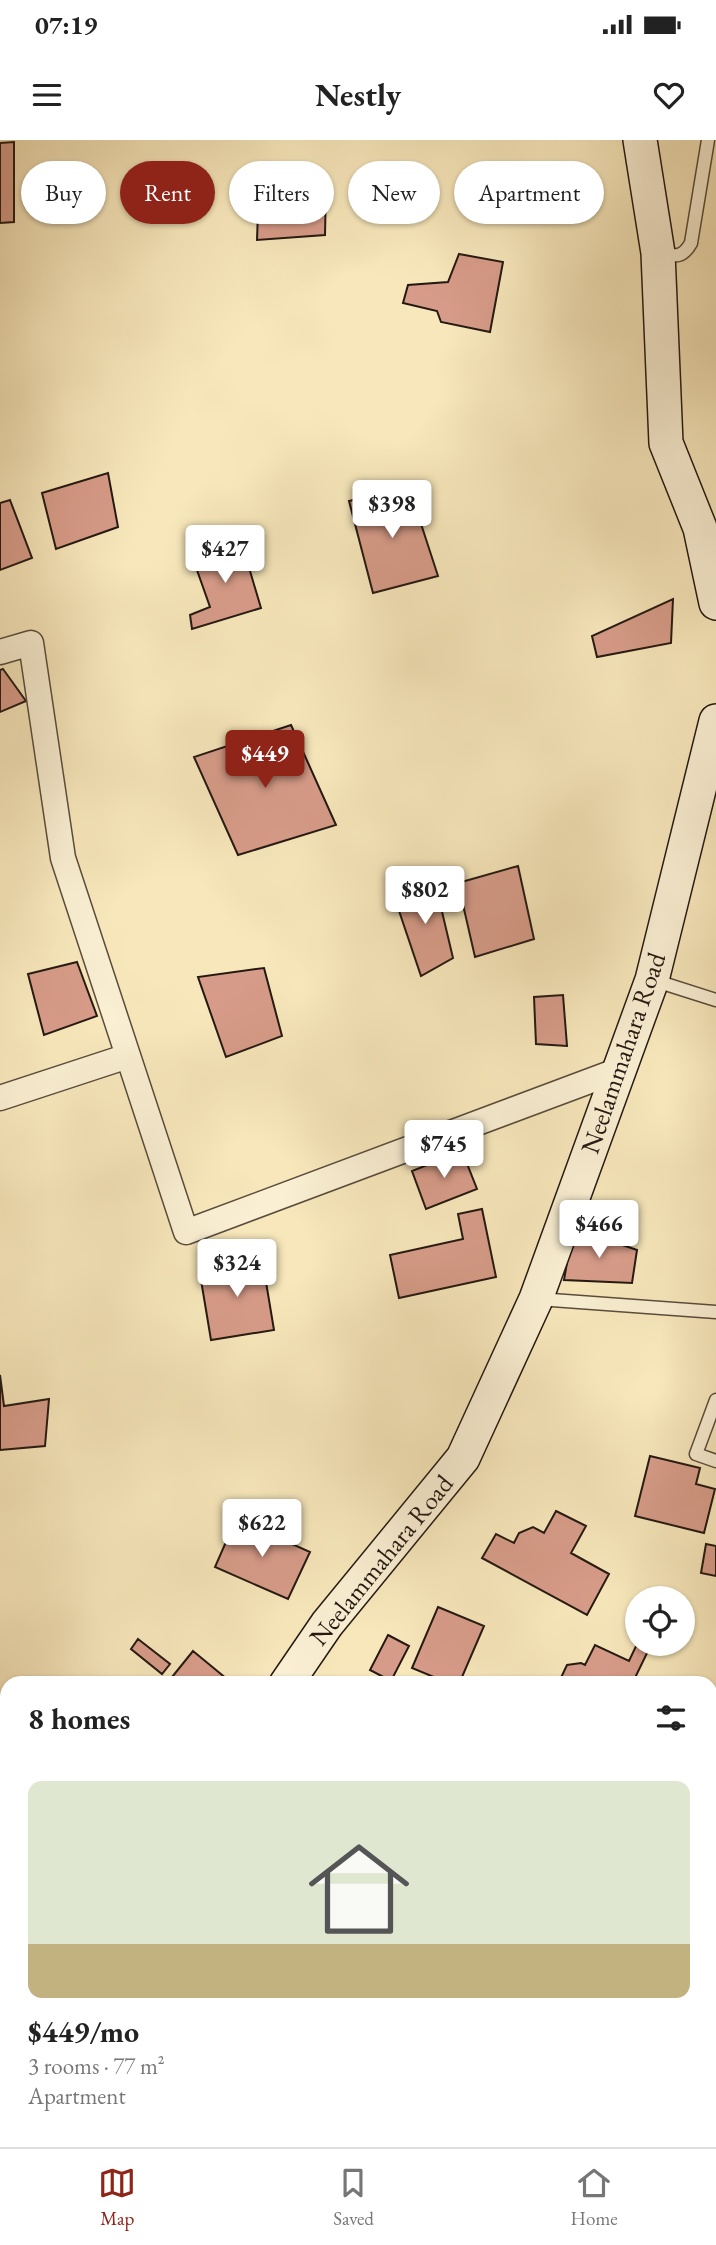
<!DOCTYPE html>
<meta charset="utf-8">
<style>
:root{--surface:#fff;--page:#f6f6f6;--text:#222;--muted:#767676;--line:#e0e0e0;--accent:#8f2418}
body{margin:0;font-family:"EB Garamond",serif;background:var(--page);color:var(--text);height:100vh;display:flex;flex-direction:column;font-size:26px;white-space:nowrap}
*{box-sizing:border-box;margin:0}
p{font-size:23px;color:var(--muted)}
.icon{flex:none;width:38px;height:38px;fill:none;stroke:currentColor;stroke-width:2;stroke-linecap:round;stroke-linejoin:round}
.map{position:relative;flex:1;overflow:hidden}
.details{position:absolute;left:0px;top:1536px;width:718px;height:471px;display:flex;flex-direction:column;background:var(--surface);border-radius:21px 21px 0 0;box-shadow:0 2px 5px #0004}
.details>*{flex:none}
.banner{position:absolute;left:21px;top:21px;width:676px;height:63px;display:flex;gap:14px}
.buttons{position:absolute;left:625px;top:1446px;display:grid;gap:14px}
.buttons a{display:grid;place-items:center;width:70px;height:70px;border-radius:50%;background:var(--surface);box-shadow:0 2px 5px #0004;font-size:35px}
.price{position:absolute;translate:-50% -60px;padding:0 16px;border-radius:7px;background:#fff;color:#222;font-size:23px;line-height:46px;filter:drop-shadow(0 2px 4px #0008)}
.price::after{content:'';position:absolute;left:50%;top:42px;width:21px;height:16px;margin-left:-10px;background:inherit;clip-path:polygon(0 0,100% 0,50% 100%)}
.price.current{background:var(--accent);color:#fff}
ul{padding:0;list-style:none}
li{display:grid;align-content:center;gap:14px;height:371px;padding:0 28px}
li+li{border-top:2px solid var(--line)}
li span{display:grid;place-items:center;height:217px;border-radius:14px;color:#555}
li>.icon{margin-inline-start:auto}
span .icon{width:126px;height:126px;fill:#fffc;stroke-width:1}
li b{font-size:30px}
h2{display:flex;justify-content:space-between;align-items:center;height:84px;padding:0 28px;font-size:30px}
.tag{padding:0 24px;border-radius:32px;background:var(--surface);box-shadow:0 2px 5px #0004;font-size:24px;line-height:63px}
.tag.current{background:var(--accent);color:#fff}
.status{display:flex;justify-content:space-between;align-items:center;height:49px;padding:0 35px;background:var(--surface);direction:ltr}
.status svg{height:19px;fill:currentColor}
header{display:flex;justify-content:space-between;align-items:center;height:91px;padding:0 28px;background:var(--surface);font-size:32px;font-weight:700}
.tab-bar{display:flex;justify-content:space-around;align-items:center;height:98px;border-top:2px solid var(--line);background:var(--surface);font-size:19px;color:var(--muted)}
.tab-bar a{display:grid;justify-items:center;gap:4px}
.tab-bar .current{color:var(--accent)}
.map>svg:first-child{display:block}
.building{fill:#d79c89;stroke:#241912;stroke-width:2}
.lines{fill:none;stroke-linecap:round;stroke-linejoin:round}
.lane-casing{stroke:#594c3c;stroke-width:15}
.street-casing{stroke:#594c3c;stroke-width:27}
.secondary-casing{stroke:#241912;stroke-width:36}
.primary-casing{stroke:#241912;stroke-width:41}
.lane{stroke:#faefd3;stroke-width:12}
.street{stroke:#faefd3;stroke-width:24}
.secondary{stroke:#faefd3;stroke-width:33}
.primary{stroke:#ecc47e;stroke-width:38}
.labels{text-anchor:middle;stroke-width:6;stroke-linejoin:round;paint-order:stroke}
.street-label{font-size:26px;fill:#241912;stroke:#faefd3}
</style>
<div class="status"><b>07:19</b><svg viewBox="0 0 49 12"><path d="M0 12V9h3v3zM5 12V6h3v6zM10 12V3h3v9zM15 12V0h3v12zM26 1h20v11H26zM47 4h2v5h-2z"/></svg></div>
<header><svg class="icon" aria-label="menu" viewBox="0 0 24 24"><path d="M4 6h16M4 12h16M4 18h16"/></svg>Nestly<svg class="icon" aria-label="heart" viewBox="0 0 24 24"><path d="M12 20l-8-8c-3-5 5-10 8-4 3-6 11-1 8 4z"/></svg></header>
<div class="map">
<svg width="716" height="2007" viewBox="0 0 716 2007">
<rect width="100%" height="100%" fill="#f7e7bb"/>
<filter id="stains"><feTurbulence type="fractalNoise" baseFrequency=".00286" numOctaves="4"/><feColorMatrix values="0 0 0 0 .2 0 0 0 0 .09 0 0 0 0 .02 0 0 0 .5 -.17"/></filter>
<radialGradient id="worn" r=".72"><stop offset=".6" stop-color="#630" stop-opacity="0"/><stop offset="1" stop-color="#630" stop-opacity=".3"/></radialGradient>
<path class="building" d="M14 2V82L0 83V3Z
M259 42 326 47 325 95 257 100Z
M459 114 503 122 490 192 441 182 437 171 403 163 408 145 448 142Z
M108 333 118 387 56 409 42 353Z
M409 347 438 436 373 453 349 361Z
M10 360 32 418 0 430V363Z
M242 404 261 468 192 489 190 475 210 467 192 416Z
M673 459 671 503 597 517 592 496Z
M3 529 26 561 0 572V530Z
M291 585 336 685 238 715 194 617Z
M518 726 534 799 475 817 458 743Z
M434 738 453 818 421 836 394 756Z
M77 822 97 876 44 895 28 834Z
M264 828 282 896 226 917 198 837Z
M563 855 567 906 536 904 534 857Z
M462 1011 477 1049 426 1069 412 1031Z
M482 1069 496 1137 399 1158 390 1115 463 1099 458 1074Z
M573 1088 637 1110 632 1143 564 1140Z
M262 1118 274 1190 211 1200 199 1128Z
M0 1235 4 1266 49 1259 45 1306 0 1310Z
M650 1316 700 1328 696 1344 715 1349 704 1393 635 1376Z
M556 1371 586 1386 571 1413 609 1434 587 1475 482 1418 496 1394 514 1403 519 1393 533 1387 544 1393Z
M236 1379 310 1412 288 1459 215 1427Z
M706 1404 716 1406V1436L701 1433Z
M438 1467 484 1486 459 1544H432L434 1537 412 1528Z
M388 1495 409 1506 391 1541 370 1530Z
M138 1499 170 1524 162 1534 131 1509Z
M637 1504 649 1509 632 1544H558L567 1525 581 1523 585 1525 595 1505 629 1521Z
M193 1511 233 1544H170L168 1542Z
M0 1570 7 1572V1616H0Z
M4 1632 7 1634V1683L0 1680V1640Z
M0 1774 7 1778V1809L2 1820Z
M2 1906 7 1909V1951L0 1964Z
M7 1951V2000H37L33 2007H0V1964Z
M45 2000H103L99 2007H40Z
M510 2000H547L543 2007H523Z"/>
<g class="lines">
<g class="lane-casing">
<path id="lane" d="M658 113C675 116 682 119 691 103L708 0
M653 840 716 860
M538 1159 716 1172
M716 1260 696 1314 716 1321"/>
</g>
<g class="street-casing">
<path id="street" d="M0 512 31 503 63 718 186 1092 619 930
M0 958 128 916"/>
</g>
<g class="secondary-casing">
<path id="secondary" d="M640 0 658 113 666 303 700 388 716 463
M286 1544 327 1484 463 1318 536 1159 652 840 716 581"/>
</g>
<g class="primary-casing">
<path id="primary" d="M0 1858 7 1862
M237 2000 247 2007"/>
</g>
<use href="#lane" class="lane"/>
<use href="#street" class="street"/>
<use href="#secondary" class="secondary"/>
<use href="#primary" class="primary"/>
</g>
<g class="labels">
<g class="street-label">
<text transform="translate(623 913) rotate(-71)" y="9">Neelammahara Road</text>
<text transform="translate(381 1420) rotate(-51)" y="9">Neelammahara Road</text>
</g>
</g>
<rect width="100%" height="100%" filter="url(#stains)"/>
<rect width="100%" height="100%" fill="url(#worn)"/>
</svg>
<div class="buttons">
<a><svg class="icon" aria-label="locate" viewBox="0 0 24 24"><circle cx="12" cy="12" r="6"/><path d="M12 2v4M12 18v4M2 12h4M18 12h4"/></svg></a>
</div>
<b class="price" style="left:392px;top:400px">$398</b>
<b class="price" style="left:225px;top:445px">$427</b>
<b class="price current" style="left:265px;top:650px">$449</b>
<b class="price" style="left:425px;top:786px">$802</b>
<b class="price" style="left:444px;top:1040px">$745</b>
<b class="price" style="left:599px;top:1120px">$466</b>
<b class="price" style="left:237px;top:1159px">$324</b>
<b class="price" style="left:262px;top:1419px">$622</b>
<div class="banner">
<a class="tag">Buy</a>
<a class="tag current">Rent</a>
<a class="tag">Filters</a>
<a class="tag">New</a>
<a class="tag">Apartment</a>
</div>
<section class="details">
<h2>8 homes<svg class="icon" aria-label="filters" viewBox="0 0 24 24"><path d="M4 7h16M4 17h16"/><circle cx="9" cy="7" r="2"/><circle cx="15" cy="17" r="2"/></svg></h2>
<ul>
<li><span style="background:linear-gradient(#dfe7d0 75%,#c2b280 0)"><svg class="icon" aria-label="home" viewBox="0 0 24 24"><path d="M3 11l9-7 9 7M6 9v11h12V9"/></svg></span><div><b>$449/mo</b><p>3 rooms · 77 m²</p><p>Apartment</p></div></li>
</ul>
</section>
</div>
<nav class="tab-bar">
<a class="current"><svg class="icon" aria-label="map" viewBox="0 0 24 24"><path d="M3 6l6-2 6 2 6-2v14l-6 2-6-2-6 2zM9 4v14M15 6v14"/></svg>Map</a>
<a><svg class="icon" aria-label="saved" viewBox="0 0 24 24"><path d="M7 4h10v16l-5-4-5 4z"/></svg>Saved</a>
<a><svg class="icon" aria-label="home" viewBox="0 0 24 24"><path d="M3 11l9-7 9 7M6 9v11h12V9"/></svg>Home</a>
</nav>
